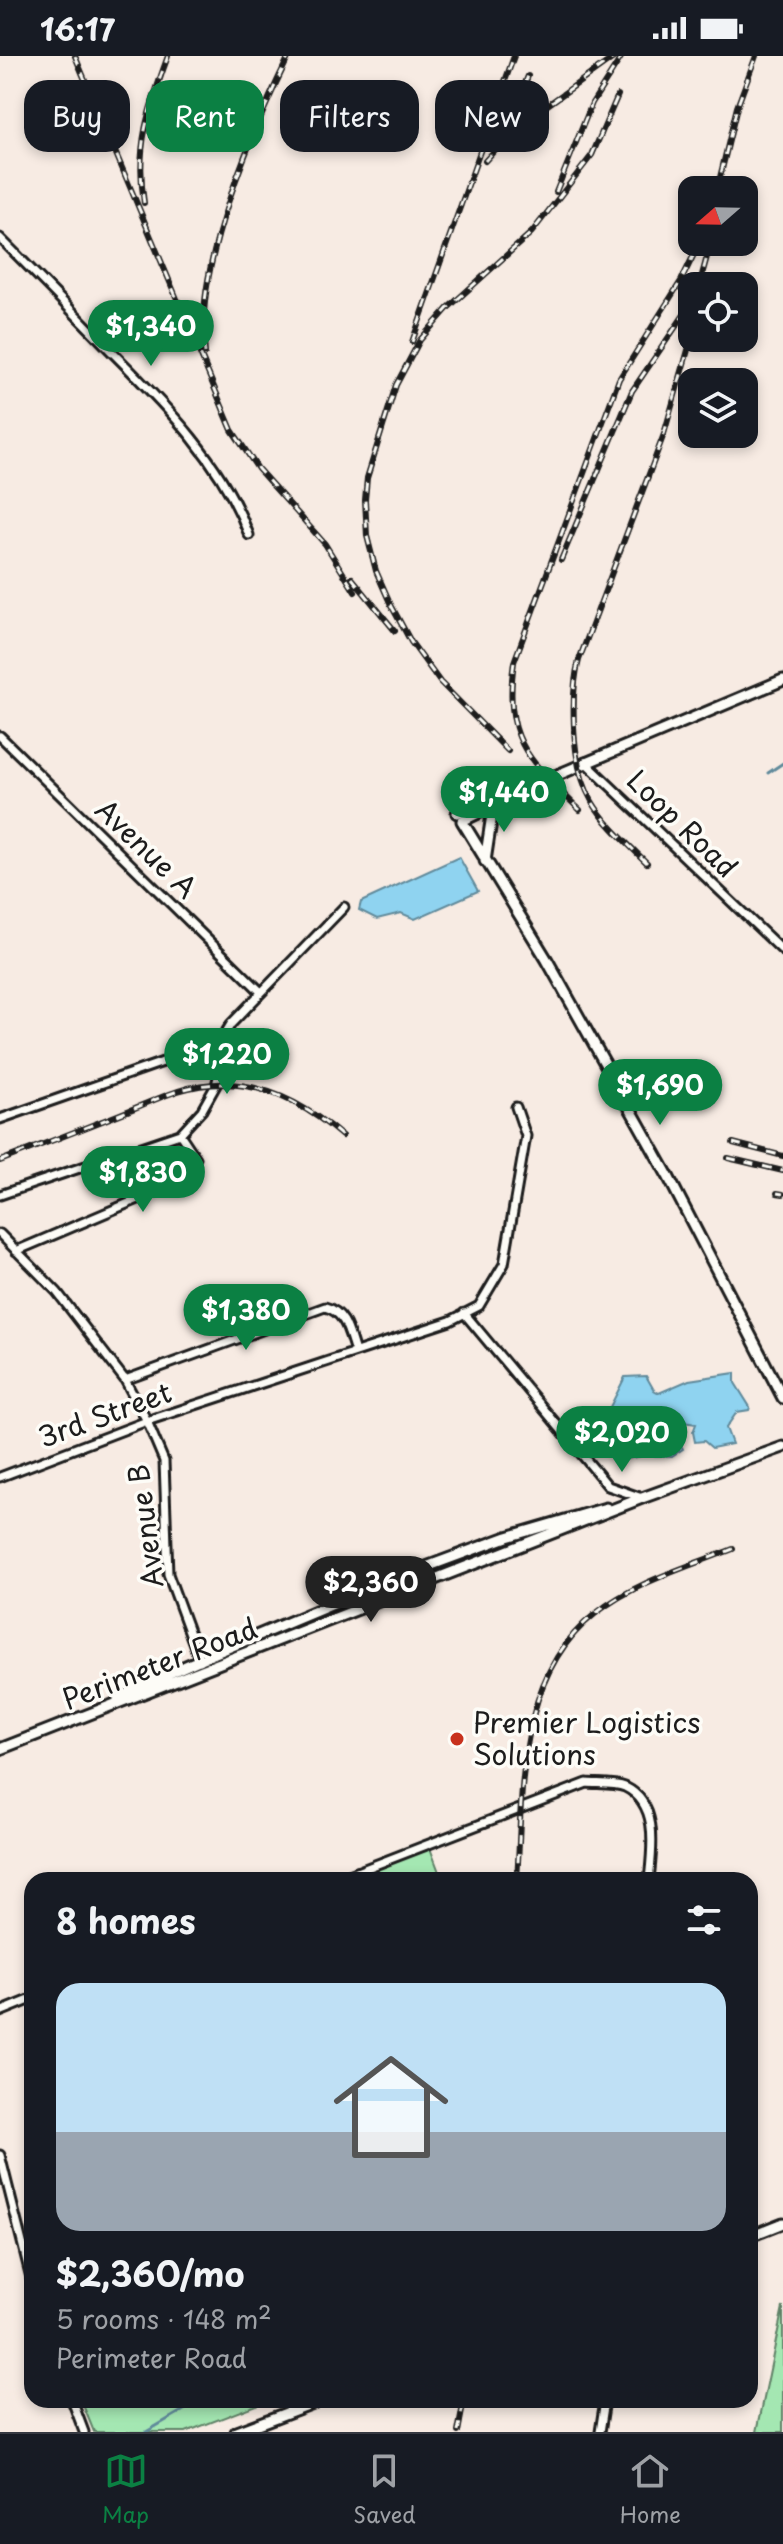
<!DOCTYPE html>
<meta charset="utf-8">
<style>
:root{--surface:#171b24;--page:#242831;--text:#f1f3f6;--muted:#9ea1a6;--line:#363941;--accent:#0b8043}
body{margin:0;font-family:"Playpen Sans",sans-serif;background:var(--page);color:var(--text);height:100vh;display:flex;flex-direction:column;font-size:30px;white-space:nowrap}
*{box-sizing:border-box;margin:0}
p{font-size:26px;color:var(--muted)}
.icon{flex:none;width:44px;height:44px;fill:none;stroke:currentColor;stroke-width:2;stroke-linecap:round;stroke-linejoin:round}
.map{position:relative;flex:1;overflow:hidden}
.panel{position:absolute;left:24px;top:1816px;width:734px;height:536px;display:flex;flex-direction:column;background:var(--surface);border-radius:24px;box-shadow:0 4px 12px #0003}
.panel>*{flex:none}
.hud{position:absolute;left:24px;top:24px;width:736px;height:72px;display:flex;gap:16px}
.needle{width:52px;rotate:250deg}
.buttons{position:absolute;left:678px;top:120px;display:grid;gap:16px}
.buttons a{display:grid;place-items:center;width:80px;height:80px;border-radius:16px;background:var(--surface);box-shadow:0 4px 12px #0003;font-size:40px}
.price{position:absolute;translate:-50% -68px;padding:0 18px;border-radius:28px;background:var(--accent);color:#fff;font-size:26px;line-height:52px;filter:drop-shadow(0 2px 4px #0008)}
.price::after{content:'';position:absolute;left:50%;top:48px;width:24px;height:18px;margin-left:-12px;background:inherit;clip-path:polygon(0 0,100% 0,50% 100%)}
.price.active{background:#222;color:#fff}
ul{padding:0;list-style:none}
li{display:grid;align-content:center;gap:16px;height:424px;padding:0 32px}
li span{display:grid;place-items:center;height:248px;border-radius:24px;color:#555}
li>.icon{margin-inline-start:auto}
span .icon{width:144px;height:144px;fill:#fffc;stroke-width:1}
li b{font-size:34px}
h2{display:flex;justify-content:space-between;align-items:center;height:96px;padding:0 32px;font-size:34px}
.tag{padding:0 28px;border-radius:24px;background:var(--surface);box-shadow:0 4px 12px #0003;font-size:28px;line-height:72px}
.tag.active{background:var(--accent);color:#fff}
.status{display:flex;justify-content:space-between;align-items:center;height:56px;padding:0 40px;background:var(--surface);direction:ltr}
.status svg{height:22px;fill:currentColor}
.dock{display:flex;justify-content:space-around;align-items:center;height:112px;border-top:2px solid var(--line);background:var(--surface);font-size:22px;color:var(--muted)}
.dock a{display:grid;justify-items:center;gap:4px}
.dock .active{color:var(--accent)}
.map>svg:first-child{display:block}
.green{fill:#a4e7b2;stroke:#608267;stroke-width:2}
.water{fill:#8fd3f0;stroke:#618a9b;stroke-width:2}
.lines{fill:none;stroke-linecap:round;stroke-linejoin:round}
.stream{stroke:#618a9b;stroke-width:3}
.street-casing{stroke:#1c1c1c;stroke-width:13}
.secondary-casing{stroke:#1c1c1c;stroke-width:15}
.street{stroke:#fdfcf7;stroke-width:7}
.secondary{stroke:#fdfcf7;stroke-width:9}
.rail-casing{stroke:#1c1c1c;stroke-width:6}
.rail{stroke:#fdfcf7;stroke-width:3;stroke-dasharray:9;stroke-linecap:butt}
.poi-dot{fill:#c8321e;stroke:#fdfcf7;stroke-width:3}
.labels{text-anchor:middle;stroke-width:7;stroke-linejoin:round;paint-order:stroke}
.street-label{font-size:28px;fill:#1c1c1c;stroke:#fdfcf7}
.poi-label{font-size:28px;fill:#1c1c1c;stroke:#fdfcf7;text-anchor:start}
</style>
<div class="status"><b>16:17</b><svg viewBox="0 0 49 12"><path d="M0 12V9h3v3zM5 12V6h3v6zM10 12V3h3v9zM15 12V0h3v12zM26 1h20v11H26zM47 4h2v5h-2z"/></svg></div>
<div class="map">
<svg width="783" height="2376" viewBox="0 0 783 2376">
<rect width="100%" height="100%" fill="#f7ebe3"/>
<filter id="ink" filterUnits="userSpaceOnUse"><feTurbulence type="fractalNoise" baseFrequency=".0125" numOctaves="2"/><feDisplacementMap in="SourceGraphic" scale="16" xChannelSelector="R" yChannelSelector="G"/><feConvolveMatrix kernelMatrix="1 2 1 2 8 2 1 2 1" color-interpolation-filters="sRGB"/></filter>
<g filter="url(#ink)">
<path class="green" d="M430 1792 442 1824H367L365 1818Z
M783 2251V2376H757Z
M81 2344H269L186 2376H94Z"/>
<path class="water" d="M459 801 478 835 415 863 401 857 377 863 359 854 361 846Z
M735 1317V1327L750 1351 749 1354 737 1356 726 1372 732 1388 712 1392 704 1385 695 1386 693 1376 696 1368 677 1365 674 1376 683 1393 672 1400 646 1399 618 1405 609 1394 606 1372 586 1368 582 1364 584 1361 609 1353 625 1321 646 1320 654 1334 659 1337 689 1324Z"/>
<g class="lines">
<path class="stream" d="M768 717 783 707
M146 2376 201 2344"/>
<g class="street-casing">
<path id="street" d="M0 182C37 219 74 257 111 295 165 349 222 405 249 479
M0 680 261 936
M585 706 783 895
M0 1063 183 999 223 981 231 968 344 851
M0 1139 180 1078 202 1054 216 1029 223 1003V981
M0 1178 57 1236 125 1324 147 1365 164 1405 168 1518 200 1605
M16 1195 183 1124 196 1102 180 1078
M464 1257 608 1430 642 1442
M125 1324 325 1251C346 1256 349 1278 355 1296
M0 1421 147 1365 450 1265 479 1250 504 1208 526 1080 516 1051
M336 1824 587 1727C598 1728 615 1727 625 1731 660 1748 652 1794 649 1824
M0 1956 32 1943
M0 2099 32 2226
M72 2344 84 2376
M600 2376 605 2344"/>
</g>
<g class="secondary-casing">
<path id="secondary" d="M783 624 548 723 462 765 547 904 668 1120 783 1342
M457 757 502 740
M485 805 492 759 501 748
M118 1643 138 1631 199 1604 383 1527 507 1481 606 1452
M0 1693 642 1442 783 1391
M750 2180 783 2167
M236 2376 321 2344"/>
</g>
<use href="#street" class="street"/>
<use href="#secondary" class="secondary"/>
<g class="rail-casing">
<path id="rail" d="M75 0 232 374 258 413 325 488 355 536
M504 79 528 20
M485 105 514 73 616 0
M717 134 737 51 756 0
M556 136 592 47 622 0
M144 147C135 90 149 52 168 0
M699 230 711 186
M412 286 514 0
M205 297C193 212 252 76 289 0
M561 504 632 335 692 247
M352 522 395 575
M508 695 440 626 411 586 391 549 376 515 367 480 365 444 367 422 396 329 420 284 448 252 532 176 592 99 618 39
M580 754C528 704 503 683 514 606L619 323 681 225 700 186
M647 807C599 760 577 742 574 671 573 648 573 626 579 604L664 378 692 280
M733 1087 783 1100
M728 1102 783 1115
M0 1105C38 1090 77 1075 115 1060 136 1052 157 1042 178 1035 240 1015 296 1040 342 1080
M777 1137 783 1138
M517 1824C523 1733 516 1620 595 1558 635 1526 687 1511 733 1493
M458 2376 464 2344"/>
</g>
<use href="#rail" class="rail"/>
</g>
</g>
<circle class="poi-dot" cx="457" cy="1683" r="8"/>
<g class="labels">
<g class="street-label">
<text transform="translate(682 768) rotate(44)" y="10">Loop Road</text>
<text transform="translate(146 793) rotate(44)" y="10">Avenue A</text>
<text transform="translate(105 1359) rotate(-20)" y="10">3rd Street</text>
<text transform="translate(146 1470) rotate(-97)" y="10">Avenue B</text>
<text transform="translate(160 1608) rotate(-21)" y="10">Perimeter Road</text>
</g>
<g class="poi-label">
<text x="473" y="1677">Premier Logistics<tspan x="473" dy="32">Solutions</tspan></text>
</g>
</g>
</svg>
<div class="buttons">
<a><svg class="needle" viewBox="-14 -14 28 28"><path d="M0-13l5 13h-10z" fill="#e53935"/><path d="M0 13l5-13h-10z" fill="#9ea1a6"/></svg></a>
<a><svg class="icon" aria-label="locate" viewBox="0 0 24 24"><circle cx="12" cy="12" r="6"/><path d="M12 2v4M12 18v4M2 12h4M18 12h4"/></svg></a>
<a><svg class="icon" aria-label="layers" viewBox="0 0 24 24"><path d="M12 4l9 5-9 5-9-5zM3 14l9 5 9-5"/></svg></a>
</div>
<b class="price" style="left:151px;top:312px">$1,340</b>
<b class="price" style="left:504px;top:778px">$1,440</b>
<b class="price" style="left:227px;top:1040px">$1,220</b>
<b class="price" style="left:660px;top:1071px">$1,690</b>
<b class="price" style="left:143px;top:1158px">$1,830</b>
<b class="price" style="left:246px;top:1296px">$1,380</b>
<b class="price" style="left:622px;top:1418px">$2,020</b>
<b class="price active" style="left:371px;top:1568px">$2,360</b>
<div class="hud">
<a class="tag">Buy</a>
<a class="tag active">Rent</a>
<a class="tag">Filters</a>
<a class="tag">New</a>
</div>
<section class="panel">
<h2>8 homes<svg class="icon" aria-label="filters" viewBox="0 0 24 24"><path d="M4 7h16M4 17h16"/><circle cx="9" cy="7" r="2"/><circle cx="15" cy="17" r="2"/></svg></h2>
<ul>
<li><span style="background:linear-gradient(#bfe0f5 60%,#9aa5b1 0)"><svg class="icon" aria-label="home" viewBox="0 0 24 24"><path d="M3 11l9-7 9 7M6 9v11h12V9"/></svg></span><div><b>$2,360/mo</b><p>5 rooms · 148 m²</p><p>Perimeter Road</p></div></li>
</ul>
</section>
</div>
<nav class="dock">
<a class="active"><svg class="icon" aria-label="map" viewBox="0 0 24 24"><path d="M3 6l6-2 6 2 6-2v14l-6 2-6-2-6 2zM9 4v14M15 6v14"/></svg>Map</a>
<a><svg class="icon" aria-label="saved" viewBox="0 0 24 24"><path d="M7 4h10v16l-5-4-5 4z"/></svg>Saved</a>
<a><svg class="icon" aria-label="home" viewBox="0 0 24 24"><path d="M3 11l9-7 9 7M6 9v11h12V9"/></svg>Home</a>
</nav>
